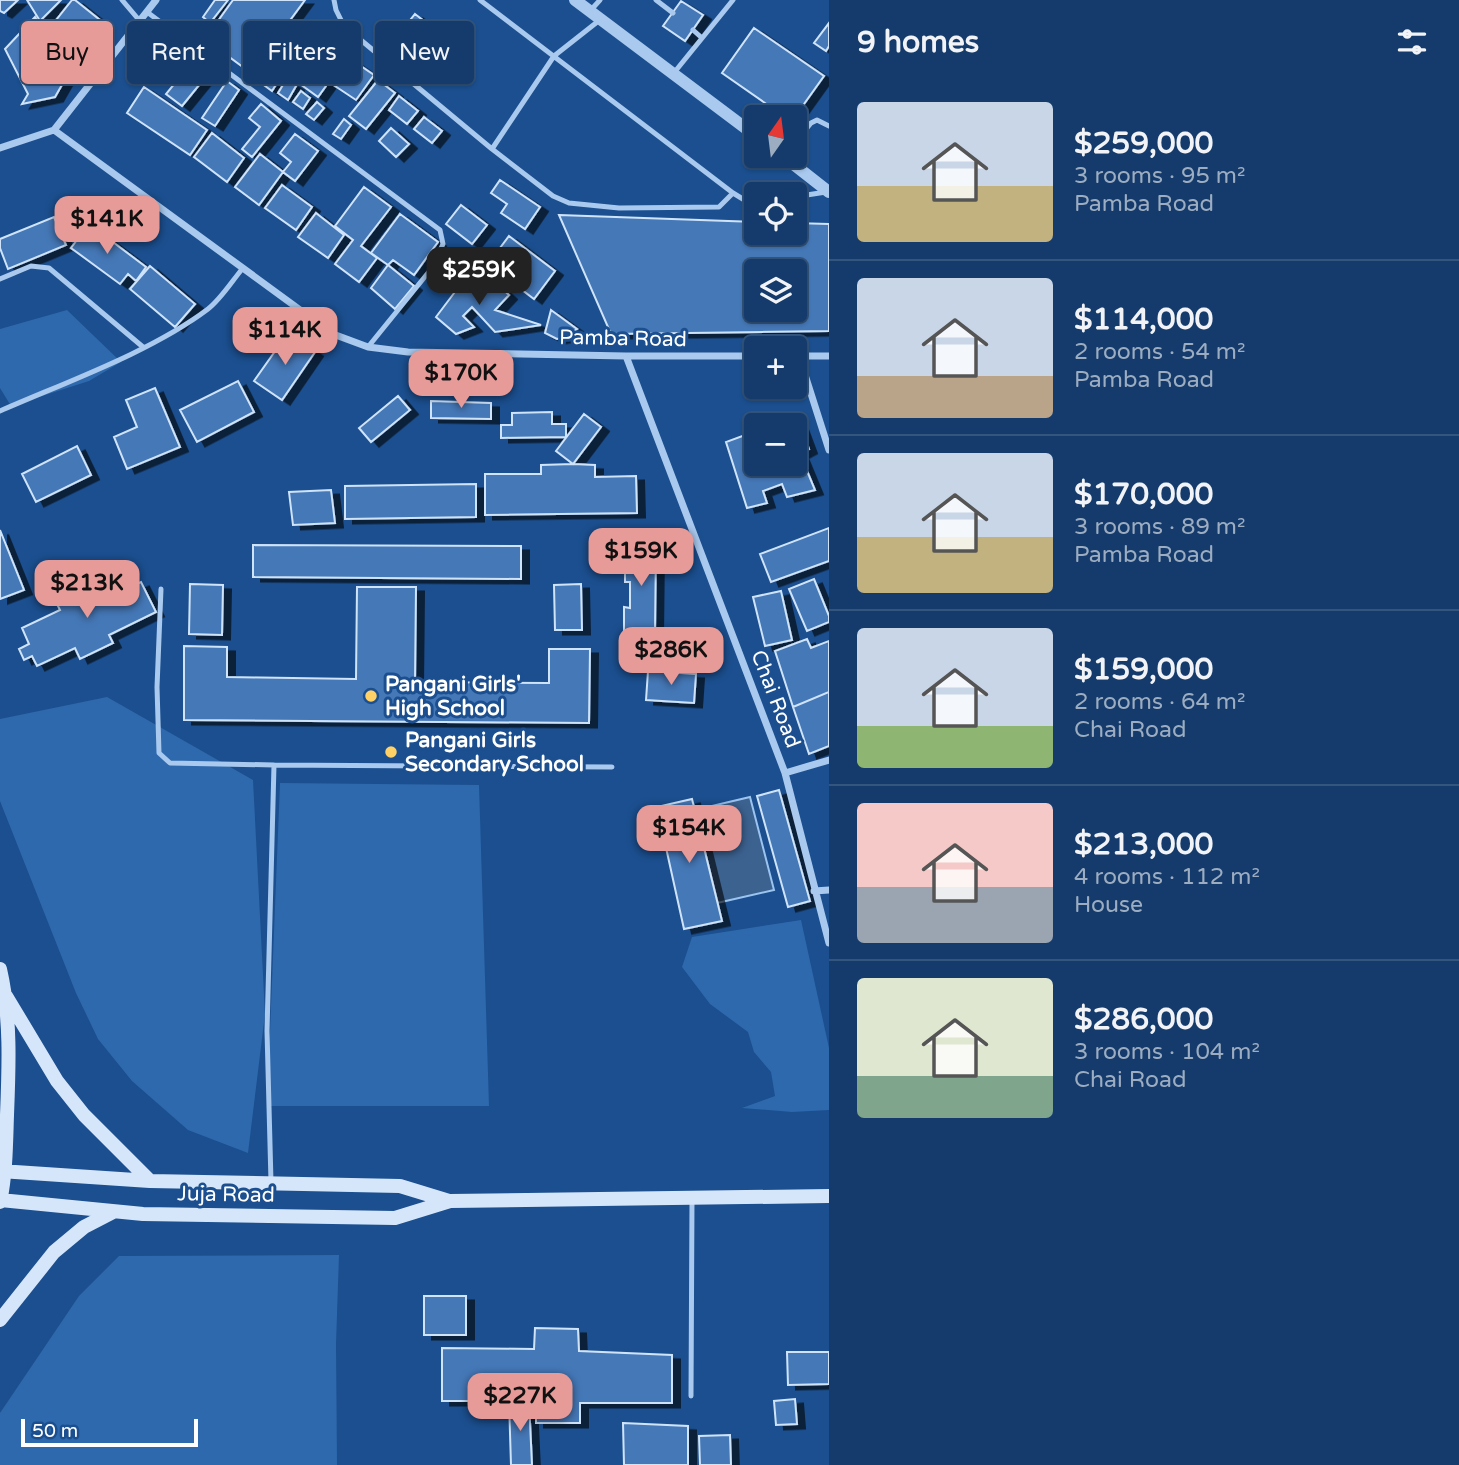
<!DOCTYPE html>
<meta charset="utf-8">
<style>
:root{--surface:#143b6b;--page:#1d4271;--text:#f1f3f6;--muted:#9dadc1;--line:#33557e;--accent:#e69b98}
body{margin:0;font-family:"Varela Round",sans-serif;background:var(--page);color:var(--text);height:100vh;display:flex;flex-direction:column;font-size:26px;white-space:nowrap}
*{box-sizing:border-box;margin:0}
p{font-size:23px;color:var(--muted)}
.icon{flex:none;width:38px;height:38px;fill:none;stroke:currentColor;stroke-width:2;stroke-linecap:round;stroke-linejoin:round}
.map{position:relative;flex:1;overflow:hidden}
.drawer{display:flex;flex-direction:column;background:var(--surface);width:630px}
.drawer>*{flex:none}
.banner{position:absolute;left:21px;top:21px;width:665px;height:63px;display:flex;gap:14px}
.needle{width:46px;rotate:14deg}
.controls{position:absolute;left:744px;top:105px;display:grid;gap:14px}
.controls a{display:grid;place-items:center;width:63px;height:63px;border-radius:7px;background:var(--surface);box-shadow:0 2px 5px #0004,0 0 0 2px var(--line);font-size:35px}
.scale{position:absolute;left:21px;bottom:18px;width:177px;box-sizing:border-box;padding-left:7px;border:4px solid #fff;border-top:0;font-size:19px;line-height:24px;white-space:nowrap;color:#fff;-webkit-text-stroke:5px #1b4f8f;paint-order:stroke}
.price{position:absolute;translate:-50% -60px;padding:0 16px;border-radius:14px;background:var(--accent);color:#111;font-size:23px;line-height:46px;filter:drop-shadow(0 2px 4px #0008)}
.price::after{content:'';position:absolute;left:50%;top:42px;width:21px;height:16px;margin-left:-10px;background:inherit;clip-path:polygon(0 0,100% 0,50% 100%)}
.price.on{background:#222;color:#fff}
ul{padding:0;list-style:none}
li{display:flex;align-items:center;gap:21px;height:175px;padding:0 28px}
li+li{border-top:2px solid var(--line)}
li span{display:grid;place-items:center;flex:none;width:196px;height:140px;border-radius:7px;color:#555}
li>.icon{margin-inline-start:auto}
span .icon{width:84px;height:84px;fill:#fffc;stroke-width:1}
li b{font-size:30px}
h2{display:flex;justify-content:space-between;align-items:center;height:84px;padding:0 28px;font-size:30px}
.pill{padding:0 24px;border-radius:7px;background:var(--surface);box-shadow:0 2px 5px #0004,0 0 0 2px var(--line);font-size:24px;line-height:63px}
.pill.on{background:var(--accent);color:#111}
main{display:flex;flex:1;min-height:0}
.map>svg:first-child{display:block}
.green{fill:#2e69ad}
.water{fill:#3c6290;stroke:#9cc4f0;stroke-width:2}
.building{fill:#4478b7;stroke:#cfe3fa;stroke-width:2;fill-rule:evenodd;filter:url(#shadow)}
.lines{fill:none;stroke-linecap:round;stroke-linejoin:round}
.service{stroke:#a9c9ee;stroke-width:5}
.minor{stroke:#a9c9ee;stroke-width:7}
.tertiary{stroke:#a9c9ee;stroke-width:12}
.secondary{stroke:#d6e6fa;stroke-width:14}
.poi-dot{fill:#ffd166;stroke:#1b4f8f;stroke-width:2.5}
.labels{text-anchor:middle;stroke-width:6;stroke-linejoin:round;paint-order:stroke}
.street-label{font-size:21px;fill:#fff;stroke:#1b4f8f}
.poi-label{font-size:21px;font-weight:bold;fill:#fff;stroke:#1b4f8f;text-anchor:start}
</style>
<main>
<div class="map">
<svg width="829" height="1465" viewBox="0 0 829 1465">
<defs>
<filter id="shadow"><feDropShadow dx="8" dy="4.5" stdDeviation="0" flood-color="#0009"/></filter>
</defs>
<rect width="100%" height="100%" fill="#1b4f8f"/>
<path class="green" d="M67 310 121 362 89 381 11 406 0 388V329Z
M107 697 253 780 265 1014 248 1153 188 1130 132 1081 98 1039 76 993 0 801V719Z
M280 783 479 785 489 1106H267Z
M801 920 829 1048V1110L792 1112 742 1108 775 1096 771 1072 754 1052 748 1032 710 1004 682 967 692 937Z
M339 1255 336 1344 337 1465H0V1413L79 1296 119 1256Z"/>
<path class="water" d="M750 797 774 890 717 903 695 810Z"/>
<path class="building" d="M0 0H18L4 13 0 11Z
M27 0H61L40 21Z
M72 0H75L105 24 76 59 45 34Z
M215 0H228L210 23 203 17Z
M233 0H305L251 73 205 39Z
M681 1 703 15 685 41 663 26Z
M415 14 442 35 426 56 399 34Z
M35 17 58 56 71 69 55 97 22 104 28 94 5 49Z
M302 22 321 34 291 76 273 63Z
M829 23V46L826 51 814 43Z
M754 28 824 76 794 118 785 117 722 73Z
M328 39 349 54 318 97 296 81Z
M197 56 213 68 182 106 166 94Z
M352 60 374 75 356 100 335 86Z
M270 68 282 75 272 91 261 83Z
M286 80 296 86 288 100 278 93Z
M378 80 395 93 366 129 349 116Z
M227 81 239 90 215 126 202 118Z
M144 87 207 130 190 155 127 113Z
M301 91 310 98 303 109 293 102Z
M399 96 418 111 407 124 389 110Z
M317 102 324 108 314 120 306 114Z
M261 104 281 121 252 157 242 149 260 127 249 118Z
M424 117 442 131 432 143 414 129Z
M344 119 351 125 341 139 333 134Z
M391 128 409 144 396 157 379 141Z
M212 133 244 158 227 182 194 157Z
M295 134 318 151 295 181 283 172 291 162 280 153Z
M260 154 283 172 259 205 235 187Z
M500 180 540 207 525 229 501 213 507 204 491 193Z
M282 185 312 207 296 230 265 208Z
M364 187 391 207 361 246 377 258 359 282 335 264 353 240 335 226Z
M461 205 487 225 472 244 446 224Z
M316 213 344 235 328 258 298 237Z
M400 214 438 242 414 275 393 260 388 265 371 253Z
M559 215 756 222V233H794V223L829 224V331L611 334ZM756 271H794V310H756Z
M54 217 66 245 8 269 0 248V239Z
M89 224 146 267 136 281 128 274 120 284 71 248Z
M509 236 555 271 534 299 488 264Z
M388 265 414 286 395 309 371 288Z
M150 266 195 304 175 327 130 289Z
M467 276H488L509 295 495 310 541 325 495 332 472 307 463 316 474 327 456 334 436 317Z
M551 310 577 329 566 337 557 339 545 333Z
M288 333 315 352 282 400 254 381Z
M238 381 254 412 197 442 180 410Z
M155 388 180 447 127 469 114 437 137 427 126 400Z
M398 396 410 410 371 442 359 428Z
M431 401 491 403V419L431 418Z
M552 412V424H566V437L501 438V425H512V413Z
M584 414 601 427 573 464 556 451Z
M797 417 809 449 800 454 815 490 787 497 782 484 763 491 767 503 747 508 726 442 756 431V464H794V425H774Z
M77 446 91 475 36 502 22 474Z
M573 464 595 465V477L636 476 637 513 485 515V474H541V465Z
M476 484V517L345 519V486Z
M331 490 335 523 293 525 289 492Z
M829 528V561L771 582 760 554Z
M0 530 24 590 0 599Z
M253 545 521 546V579L253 577Z
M625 545H656L655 632 624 631V607L630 608V582H625Z
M126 573 132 586 141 582 156 612 109 635 113 643 80 659 75 648 37 666 32 656 24 660 19 649 29 644 22 628 60 610 53 596 76 584 82 594Z
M814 579 829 616V622L807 631 789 589Z
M190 584 223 585 222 635 189 634Z
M581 584 582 630H555L554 585Z
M357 587H416L415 682 549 683V649H590L589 723 184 720V646L227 647V677L356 679Z
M781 591 792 640 765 646 753 597Z
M807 639 811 648 829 641V692L793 707 775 651Z
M648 671 696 674 694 703 646 700Z
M829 692V746L809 754 793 707Z
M779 790 810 901 788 907 757 796Z
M692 799 722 921 684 929 657 807Z
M424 1296H466V1335H424Z
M535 1328 578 1329 579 1351 672 1355V1403H580V1423H536V1401H442V1348L534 1349Z
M787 1352H829V1384L788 1385Z
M795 1399 797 1424 776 1425 774 1401Z
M509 1401H529L532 1465H511Z
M623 1423 688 1426V1465H624Z
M730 1435 731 1465H700L699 1436Z"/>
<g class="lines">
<path class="service" d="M122 0 139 20
M334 0 336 10 344 26 492 149 553 196 569 203 619 208 719 207 733 193 751 204 756 203
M480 0 733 193
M656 0 673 13
M590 11 600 0
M147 12 440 230 443 244 432 268 368 347
M693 30 702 38
M673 74 733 0
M794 144 811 123 817 120 829 126
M492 149 554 56 601 19
M794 197 826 192
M0 279 31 266 49 268 143 347
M0 411C66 382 151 352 208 309 221 299 232 281 243 268
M161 589 157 687 159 753 170 763 274 765
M271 1182 267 1031 274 765 612 767
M691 1396 692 1200"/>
<path class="minor" d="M54 130 333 334 368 347 408 352 626 356H756
M54 130 156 0
M0 148 54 130
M626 356 785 773 829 943
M795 356H829
M799 356 829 450
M785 773 829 760
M814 891 829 890"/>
<path class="tertiary" d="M575 0 756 136
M783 156 829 192"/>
<path class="secondary" d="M0 969C11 1017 9 1066 7 1115 6 1144 6 1173 0 1202
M6 996 57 1081 84 1115 150 1181
M0 1171 150 1181 400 1186 449 1201
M0 1200 143 1214 395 1218 450 1201 829 1196
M0 1320 54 1252 84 1227 113 1212"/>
</g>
<g class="poi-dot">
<circle cx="371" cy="696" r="7"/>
<circle cx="391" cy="752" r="7"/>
</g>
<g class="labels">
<g class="street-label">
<text transform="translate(623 338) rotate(1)" y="7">Pamba Road</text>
<text transform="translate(776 699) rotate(69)" y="7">Chai Road</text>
<text transform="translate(226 1194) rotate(1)" y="7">Juja Road</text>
</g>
<g class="poi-label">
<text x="385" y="691">Pangani Girls'<tspan x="385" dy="24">High School</tspan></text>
<text x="405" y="747">Pangani Girls<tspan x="405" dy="24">Secondary School</tspan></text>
</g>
</g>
</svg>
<div class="controls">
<a><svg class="needle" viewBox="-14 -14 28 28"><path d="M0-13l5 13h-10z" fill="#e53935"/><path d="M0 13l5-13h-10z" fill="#9dadc1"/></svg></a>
<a><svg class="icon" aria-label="locate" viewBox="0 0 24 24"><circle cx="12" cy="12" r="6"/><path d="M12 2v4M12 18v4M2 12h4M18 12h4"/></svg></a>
<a><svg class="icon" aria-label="layers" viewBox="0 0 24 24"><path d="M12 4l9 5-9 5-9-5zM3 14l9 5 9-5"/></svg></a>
<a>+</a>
<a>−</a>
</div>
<div class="scale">50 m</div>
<b class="price" style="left:107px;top:256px">$141K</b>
<b class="price on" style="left:479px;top:307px">$259K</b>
<b class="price" style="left:285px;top:367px">$114K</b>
<b class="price" style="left:461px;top:410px">$170K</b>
<b class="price" style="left:641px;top:588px">$159K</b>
<b class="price" style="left:87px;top:620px">$213K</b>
<b class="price" style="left:671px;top:687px">$286K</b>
<b class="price" style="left:689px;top:865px">$154K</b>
<b class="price" style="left:520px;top:1433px">$227K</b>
<div class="banner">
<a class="pill on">Buy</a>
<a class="pill">Rent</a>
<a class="pill">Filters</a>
<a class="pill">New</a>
</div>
</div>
<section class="drawer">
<h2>9 homes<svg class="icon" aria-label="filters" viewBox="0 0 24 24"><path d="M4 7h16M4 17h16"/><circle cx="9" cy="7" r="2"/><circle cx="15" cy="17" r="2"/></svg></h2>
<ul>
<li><span style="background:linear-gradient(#c9d6e8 60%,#c2b280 0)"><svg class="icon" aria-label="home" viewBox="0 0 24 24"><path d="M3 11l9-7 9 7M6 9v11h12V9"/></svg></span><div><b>$259,000</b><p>3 rooms · 95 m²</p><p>Pamba Road</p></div></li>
<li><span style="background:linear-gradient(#c9d6e8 70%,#b9a48a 0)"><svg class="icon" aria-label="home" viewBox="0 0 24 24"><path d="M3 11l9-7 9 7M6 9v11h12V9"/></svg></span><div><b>$114,000</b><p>2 rooms · 54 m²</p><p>Pamba Road</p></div></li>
<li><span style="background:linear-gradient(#c9d6e8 60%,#c2b280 0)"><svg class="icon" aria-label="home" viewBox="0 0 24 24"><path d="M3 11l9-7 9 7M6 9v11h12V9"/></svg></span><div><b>$170,000</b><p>3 rooms · 89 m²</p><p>Pamba Road</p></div></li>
<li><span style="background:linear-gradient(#c9d6e8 70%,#8fb573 0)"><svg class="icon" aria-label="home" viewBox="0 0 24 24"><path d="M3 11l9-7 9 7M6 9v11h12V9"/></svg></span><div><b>$159,000</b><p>2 rooms · 64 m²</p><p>Chai Road</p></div></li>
<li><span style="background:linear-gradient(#f6c9c9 60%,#9aa5b1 0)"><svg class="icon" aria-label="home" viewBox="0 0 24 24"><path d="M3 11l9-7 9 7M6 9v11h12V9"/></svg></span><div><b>$213,000</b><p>4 rooms · 112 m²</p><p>House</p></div></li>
<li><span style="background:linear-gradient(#dfe7d0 70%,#7fa58c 0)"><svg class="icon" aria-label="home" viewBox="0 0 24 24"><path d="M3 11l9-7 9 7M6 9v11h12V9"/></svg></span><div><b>$286,000</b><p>3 rooms · 104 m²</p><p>Chai Road</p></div></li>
</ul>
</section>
</main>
